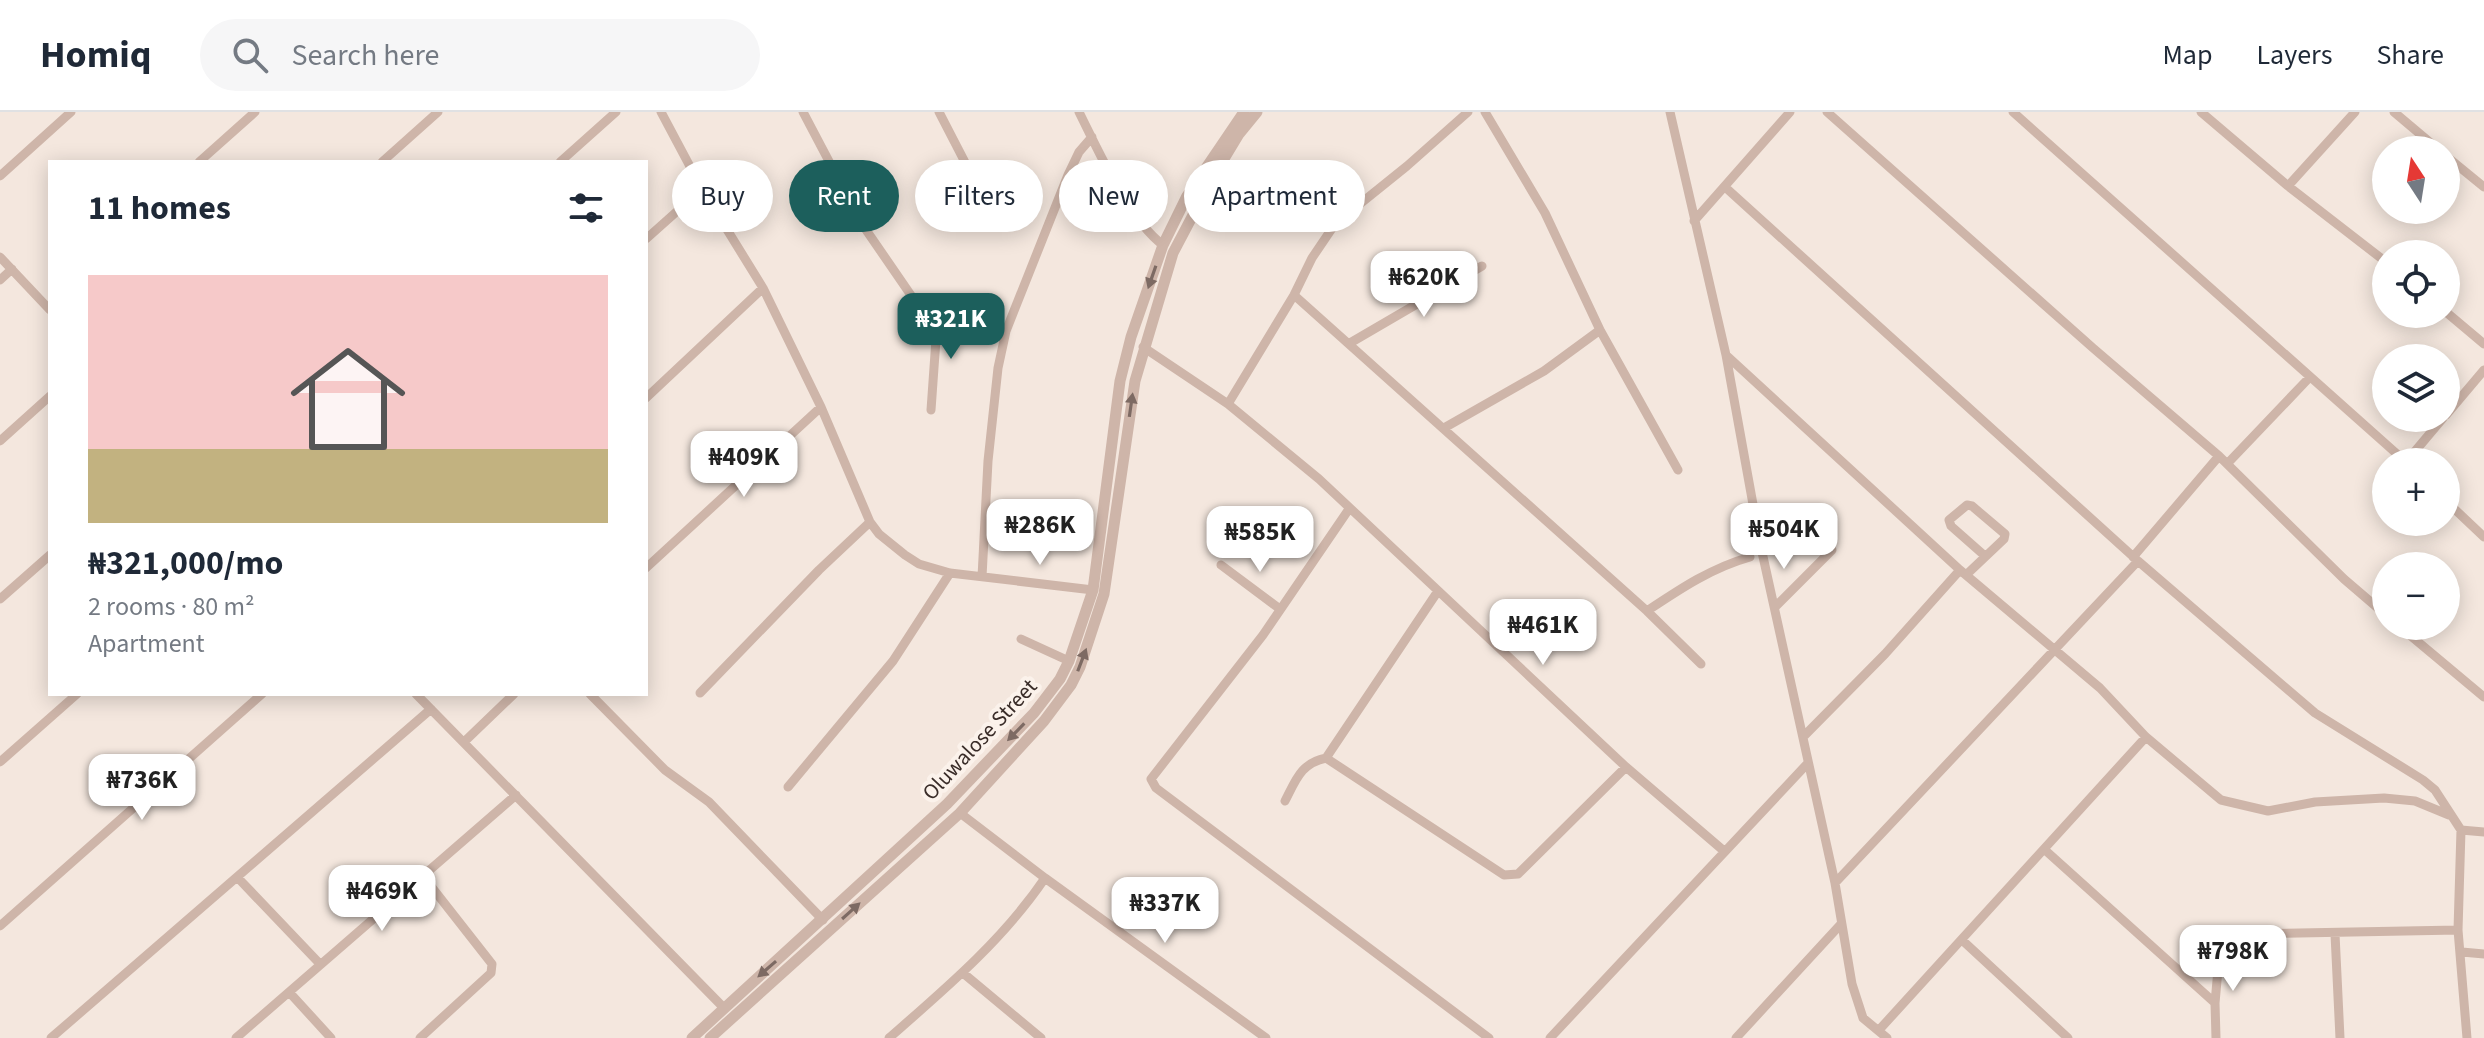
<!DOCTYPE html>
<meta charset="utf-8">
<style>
:root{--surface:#fff;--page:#f6f6f7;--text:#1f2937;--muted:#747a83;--line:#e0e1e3;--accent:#1c5f5c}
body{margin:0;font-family:"Source Sans 3",sans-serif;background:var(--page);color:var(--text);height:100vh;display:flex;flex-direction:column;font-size:30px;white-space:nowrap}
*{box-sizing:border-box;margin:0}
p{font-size:26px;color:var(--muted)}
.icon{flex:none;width:44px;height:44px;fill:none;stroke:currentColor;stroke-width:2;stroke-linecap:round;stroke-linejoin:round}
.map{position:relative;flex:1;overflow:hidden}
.sheet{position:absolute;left:48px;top:48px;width:600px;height:536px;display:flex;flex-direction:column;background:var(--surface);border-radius:0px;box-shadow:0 4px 20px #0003}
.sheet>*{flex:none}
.hud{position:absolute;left:672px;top:48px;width:760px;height:72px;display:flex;gap:16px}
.needle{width:52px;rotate:348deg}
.fabs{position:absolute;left:2372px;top:24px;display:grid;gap:16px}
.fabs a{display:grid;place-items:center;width:88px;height:88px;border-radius:50%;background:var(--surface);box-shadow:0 4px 20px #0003;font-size:40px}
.price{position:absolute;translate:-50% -68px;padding:0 18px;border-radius:16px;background:#fff;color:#222;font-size:26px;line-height:52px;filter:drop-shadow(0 2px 4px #0008)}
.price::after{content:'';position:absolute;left:50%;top:48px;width:24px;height:18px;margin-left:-12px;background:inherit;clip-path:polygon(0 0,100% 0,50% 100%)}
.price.selected{background:var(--accent);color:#fff}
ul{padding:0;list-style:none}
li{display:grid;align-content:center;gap:16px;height:424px;padding:0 40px}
li span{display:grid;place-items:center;height:248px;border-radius:0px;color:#555}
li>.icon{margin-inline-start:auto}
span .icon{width:144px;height:144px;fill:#fffc;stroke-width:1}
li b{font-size:34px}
h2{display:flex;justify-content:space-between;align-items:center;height:96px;padding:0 40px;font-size:34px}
.tag{padding:0 28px;border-radius:36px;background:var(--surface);box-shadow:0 4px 20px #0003;font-size:28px;line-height:72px}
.tag.selected{background:var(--accent);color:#fff}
header{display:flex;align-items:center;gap:48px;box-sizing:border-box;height:112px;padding:0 40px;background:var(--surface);border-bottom:2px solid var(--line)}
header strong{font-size:38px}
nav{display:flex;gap:44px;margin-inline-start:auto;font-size:28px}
.search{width:560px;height:72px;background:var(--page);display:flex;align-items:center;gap:20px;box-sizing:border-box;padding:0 28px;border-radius:44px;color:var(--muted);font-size:30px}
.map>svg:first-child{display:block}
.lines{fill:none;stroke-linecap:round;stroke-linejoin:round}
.minor{stroke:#ceb5a9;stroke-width:9}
.tertiary{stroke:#ceb5a9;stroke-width:11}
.oneway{fill:#7d6a63}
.labels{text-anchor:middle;stroke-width:8;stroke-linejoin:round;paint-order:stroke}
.street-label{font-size:22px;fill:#3a2d29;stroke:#fbf2eb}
</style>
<header>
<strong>Homiq</strong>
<div class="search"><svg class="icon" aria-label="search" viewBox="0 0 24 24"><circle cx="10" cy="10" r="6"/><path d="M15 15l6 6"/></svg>Search here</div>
<nav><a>Map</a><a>Layers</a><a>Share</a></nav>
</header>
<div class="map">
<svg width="2484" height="926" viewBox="0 0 2484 926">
<rect width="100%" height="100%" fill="#f4e7de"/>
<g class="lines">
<path class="minor" d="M661 0 702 77 763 176 821 295 870 410 879 422 905 443 919 452 950 461 1093 478
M803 0 862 112 917 192 1006 219
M939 0 969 58 992 81
M1079 0C1098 38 1129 108 1163 133
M1485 0 1545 101 1600 218 1678 358
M1670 0 1726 243 1760 431 1835 771 1852 872 1863 906 1887 926
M1827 0 2093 236 2219 344 2344 467 2386 503
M2013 0 2406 350 2443 306
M2201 0 2288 74 2386 150
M2394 0 2439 38
M2446 44 2484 75
M199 50 255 0
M382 50 438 0
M560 50 616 0
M0 64 71 0
M2288 74 2355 0
M1725 75 2138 449 2315 601 2423 668 2435 678 2461 718 2484 720
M1694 109 1790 0
M646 127 702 77
M0 145 50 198
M0 168 12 157
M1294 183 1647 499 1701 552
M2446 200 2484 232
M1350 231 1482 154
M1143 235 1228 292 1319 367 1626 655 1724 739
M1726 243 1960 458 2100 576 2146 625 2221 688 2268 699 2315 690 2384 686 2415 689 2449 703
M646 286 763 176
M1228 292 1294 183 1312 146 1335 112 1407 54 1468 0
M931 298 938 199
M2446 303 2484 258
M1444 316 1544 259 1600 218
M0 329 50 284
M2227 352 2309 266
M2446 389 2484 425
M1349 397 1263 523 1151 667 1156 676 1489 926
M2133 445 2219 344
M1221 453 1280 497
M646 456 821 295
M1966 463 2004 427 2005 422 1972 394 1967 393 1949 408 1951 414 1985 444
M982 465 988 349 998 256 1006 219 1068 63 1079 40 1092 25
M0 487 50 443
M1776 494 1832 438
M1647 499C1680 477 1711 456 1750 445
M2399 514 2484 585
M1021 527 1069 549
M700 581 819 458 870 410
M416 582 723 895
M590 582 665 658 709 690 823 808
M1804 624 1885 542 1960 458
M464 630 514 582
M1326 646 1504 763 1518 762 1626 655
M0 650 77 582
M788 675 893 549 950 461
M1285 689C1296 668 1301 651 1326 646L1438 479
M960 701 1045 766 1266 926
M2461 718 2458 818 2467 926
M2045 738 2215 891
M238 766 320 852
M1835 771 2138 449
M0 814 262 582
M2335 822 2340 926
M1962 828 2068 926
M2462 840 2484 842
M963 861 1041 926
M289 880 331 926
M1879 918 2146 625
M51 926 431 597
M236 926 516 683
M420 926 491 861 492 852 423 764
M889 926C945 877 1003 828 1045 766
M1550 926 1808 651
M1736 926 1841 812
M2216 926 2215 891 2220 835 2231 825 2250 822 2458 818"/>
<path class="tertiary" d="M692 926 947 692 1034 601 1060 567 1069 549 1093 478 1120 269 1131 225 1163 133 1187 84 1244 0
M710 926 960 701 1044 609 1071 573 1080 555 1104 482 1135 269 1173 141 1213 65 1239 22 1257 0"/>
</g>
<defs><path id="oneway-solid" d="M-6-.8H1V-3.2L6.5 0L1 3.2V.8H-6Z" transform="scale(2)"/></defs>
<g class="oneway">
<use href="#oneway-solid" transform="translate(1152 165) rotate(109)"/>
<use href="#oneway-solid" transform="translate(1131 293) rotate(-82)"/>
<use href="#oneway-solid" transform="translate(1082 548) rotate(-69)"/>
<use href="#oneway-solid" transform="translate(1016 620) rotate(134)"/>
<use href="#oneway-solid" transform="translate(851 799) rotate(-42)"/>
<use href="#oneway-solid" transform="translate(767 857) rotate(139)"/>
</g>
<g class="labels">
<g class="street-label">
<text transform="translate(979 627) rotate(-47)" y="8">Oluwalose Street</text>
</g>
</g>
</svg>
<div class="fabs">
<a><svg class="needle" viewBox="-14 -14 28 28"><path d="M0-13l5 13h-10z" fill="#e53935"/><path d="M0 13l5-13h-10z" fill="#747a83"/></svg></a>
<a><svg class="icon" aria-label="locate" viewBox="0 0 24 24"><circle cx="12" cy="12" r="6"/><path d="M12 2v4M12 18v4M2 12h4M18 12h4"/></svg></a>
<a><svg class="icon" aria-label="layers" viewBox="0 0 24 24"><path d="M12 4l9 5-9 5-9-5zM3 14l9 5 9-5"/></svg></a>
<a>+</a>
<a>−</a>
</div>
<b class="price" style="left:1424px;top:207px">₦620K</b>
<b class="price selected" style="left:951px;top:249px">₦321K</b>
<b class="price" style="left:744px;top:387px">₦409K</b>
<b class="price" style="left:1040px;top:455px">₦286K</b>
<b class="price" style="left:1784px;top:459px">₦504K</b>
<b class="price" style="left:1260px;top:462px">₦585K</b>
<b class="price" style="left:1543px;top:555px">₦461K</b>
<b class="price" style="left:142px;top:710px">₦736K</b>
<b class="price" style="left:382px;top:821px">₦469K</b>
<b class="price" style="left:1165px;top:833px">₦337K</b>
<b class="price" style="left:2233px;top:881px">₦798K</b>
<div class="hud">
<a class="tag">Buy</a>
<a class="tag selected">Rent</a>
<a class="tag">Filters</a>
<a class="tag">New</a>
<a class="tag">Apartment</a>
</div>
<section class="sheet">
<h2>11 homes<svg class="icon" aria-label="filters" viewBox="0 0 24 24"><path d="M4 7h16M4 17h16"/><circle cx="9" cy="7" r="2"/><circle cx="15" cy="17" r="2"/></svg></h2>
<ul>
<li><span style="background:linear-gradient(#f6c9c9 70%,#c2b280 0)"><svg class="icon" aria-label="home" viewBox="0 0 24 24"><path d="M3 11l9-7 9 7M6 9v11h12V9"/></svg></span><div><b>₦321,000/mo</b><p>2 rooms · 80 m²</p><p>Apartment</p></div></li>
</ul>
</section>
</div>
